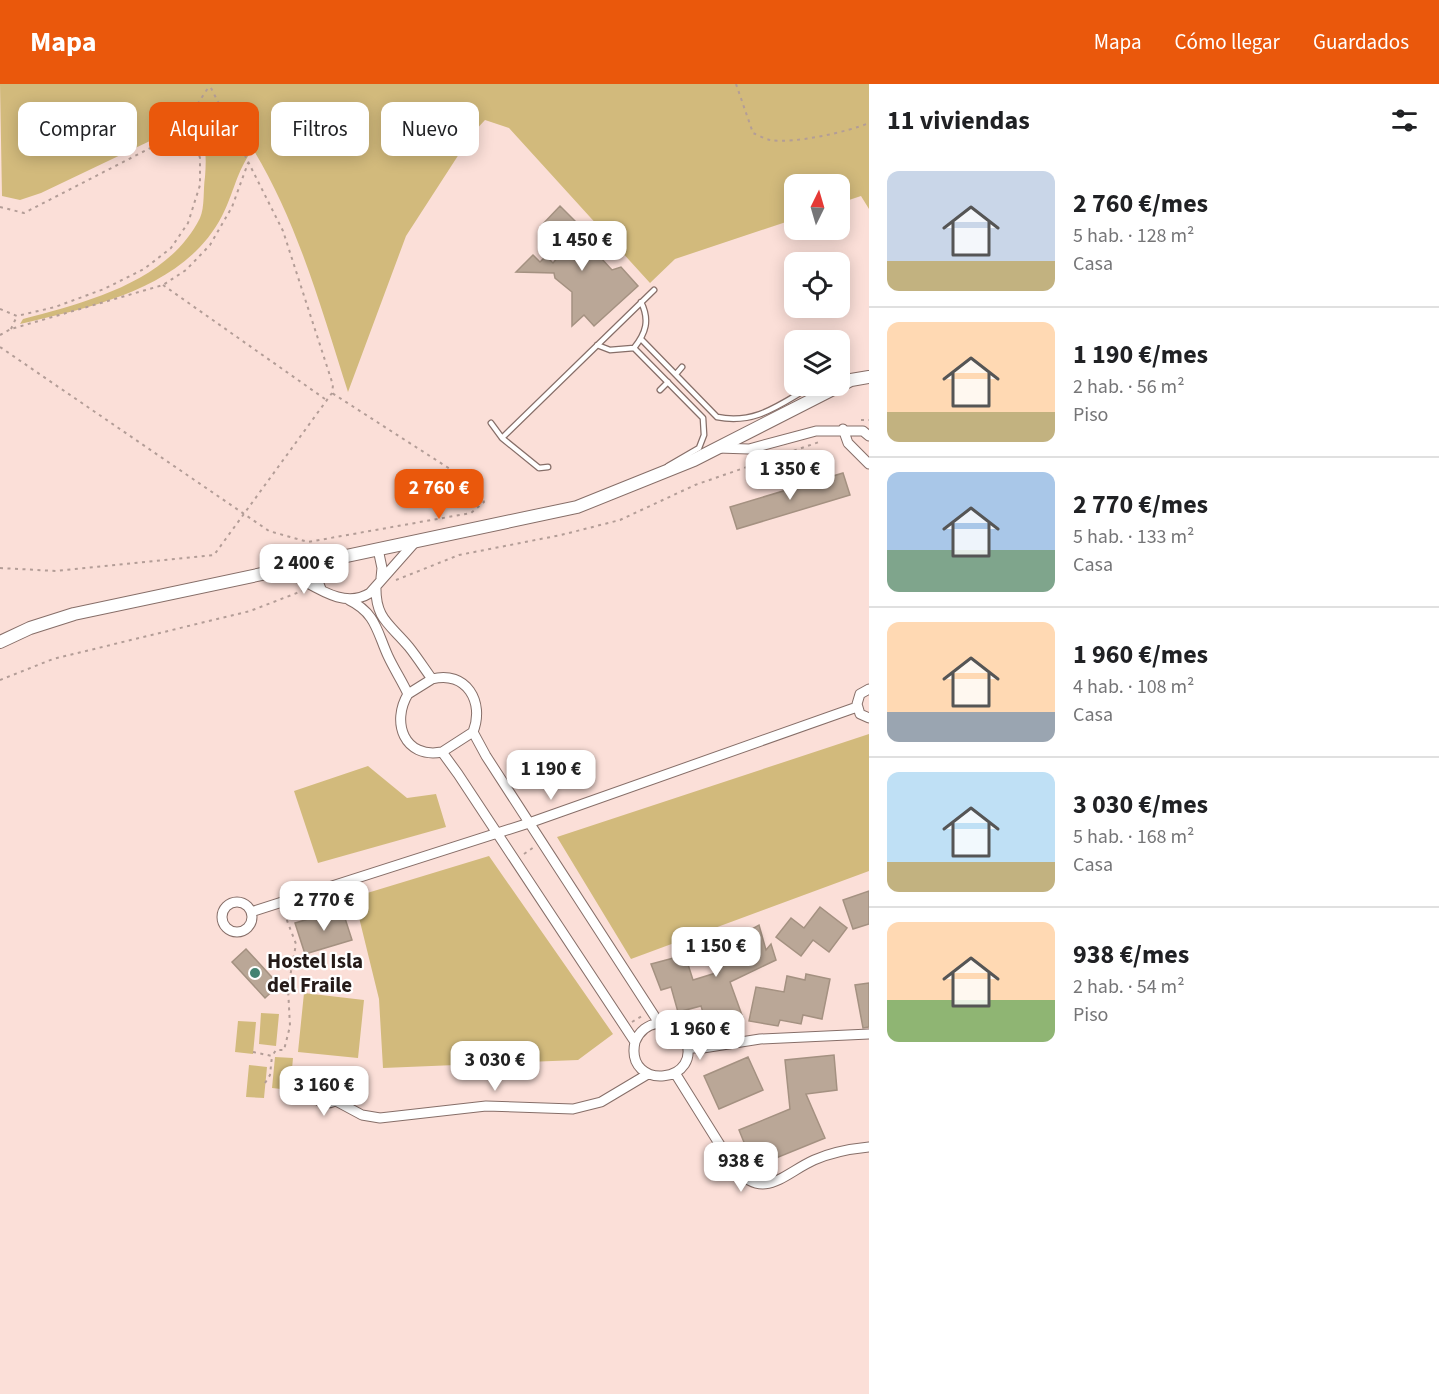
<!DOCTYPE html>
<html lang="es">
<meta charset="utf-8">
<style>
:root{--surface:#fff;--page:#f6f6f6;--text:#202124;--muted:#757577;--line:#e0e0e0;--accent:#ea580c}
body{margin:0;font-family:"Source Sans 3",sans-serif;background:var(--page);color:var(--text);height:100vh;display:flex;flex-direction:column;font-size:22px;white-space:nowrap}
*{box-sizing:border-box;margin:0}
p{font-size:20px;color:var(--muted)}
.icon{flex:none;width:33px;height:33px;fill:none;stroke:currentColor;stroke-width:2;stroke-linecap:round;stroke-linejoin:round}
.map{position:relative;flex:1;overflow:hidden}
.drawer{display:flex;flex-direction:column;background:var(--surface);width:570px}
.drawer>*{flex:none}
.top-card{position:absolute;left:18px;top:18px;width:570px;height:54px;display:flex;gap:12px}
.needle{width:39px;rotate:5deg}
.fabs{position:absolute;left:784px;top:90px;display:grid;gap:12px}
.fabs a{display:grid;place-items:center;width:66px;height:66px;border-radius:12px;background:var(--surface);box-shadow:0 3px 15px #0003;font-size:30px}
.price{position:absolute;translate:-50% -51px;padding:0 14px;border-radius:12px;background:#fff;color:#222;font-size:20px;line-height:39px;filter:drop-shadow(0 2px 3px #0008)}
.price::after{content:'';position:absolute;left:50%;top:36px;width:18px;height:14px;margin-left:-9px;background:inherit;clip-path:polygon(0 0,100% 0,50% 100%)}
.price.active{background:var(--accent);color:#fff}
ul{padding:0;list-style:none}
li{display:flex;align-items:center;gap:18px;height:150px;padding:0 18px}
li+li{border-top:2px solid var(--line)}
li span{display:grid;place-items:center;flex:none;width:168px;height:120px;border-radius:12px;color:#555}
li>.icon{margin-inline-start:auto}
span .icon{width:72px;height:72px;fill:#fffc;stroke-width:1}
li b{font-size:26px}
h2{display:flex;justify-content:space-between;align-items:center;height:72px;padding:0 18px;font-size:26px}
.chip{padding:0 21px;border-radius:12px;background:var(--surface);box-shadow:0 3px 15px #0003;font-size:21px;line-height:54px}
.chip.active{background:var(--accent);color:#fff}
header{display:flex;align-items:center;gap:36px;box-sizing:border-box;height:84px;padding:0 30px;background:var(--accent);color:#fff}
header strong{font-size:28px}
nav{display:flex;gap:33px;margin-inline-start:auto;font-size:21px}
main{display:flex;flex:1;min-height:0}
.map>svg:first-child{display:block}
.green{fill:#d2ba7c}
.building{fill:#baa797;stroke:#a49181;stroke-width:1.5}
.lines{fill:none;stroke-linecap:round;stroke-linejoin:round}
.lane-casing{stroke:#866e68;stroke-width:7}
.street-casing{stroke:#866e68;stroke-width:11}
.secondary-casing{stroke:#866e68;stroke-width:14}
.path{stroke:#b39d97;stroke-width:2;stroke-dasharray:3 4.5;stroke-linecap:butt}
.lane{stroke:#fff;stroke-width:4.5}
.street{stroke:#fff;stroke-width:9}
.secondary{stroke:#fff;stroke-width:12}
.poi-dot{fill:#438372;stroke:#fff;stroke-width:2}
.labels{text-anchor:middle;stroke-width:4.5;stroke-linejoin:round;paint-order:stroke}
.poi-label{font-size:21px;font-weight:bold;fill:#241a18;stroke:#fff;text-anchor:start}
</style>
<header>
<strong>Mapa</strong>
<nav><a>Mapa</a><a>Cómo llegar</a><a>Guardados</a></nav>
</header>
<main>
<div class="map">
<svg width="869" height="1310" viewBox="0 0 869 1310">
<rect width="100%" height="100%" fill="#fbdfd8"/>
<path class="green" d="M0 0H869V125L861 112 840 119V100H795V135L675 175 650 199 509 44 485 36 472 50 406 152 348 308C322 227 298 139 253 65 236 88 234 109 222 132 185 204 92 223 20 240L23 235C87 218 168 198 200 134 205 123 203 105 205 93 207 67 206 45 186 27L152 56 41 109 20 116 2 112Z
M869 650V787L631 875 557 753Z
M368 682 407 714 436 710 446 743 318 779 294 707Z
M489 772 613 950 578 976 383 984 379 915 354 813Z
M304 909 364 916 358 974 298 968Z
M261 929 279 930 276 962 259 960Z
M238 937 256 938 253 970 235 968Z
M275 973 293 974 290 1006 272 1004Z
M249 981 267 983 264 1014 246 1013Z"/>
<path class="building" d="M560 122 581 143 576 149 588 161V172L600 173 612 186 621 183 638 202 594 242 584 231 572 242V208L555 194 554 189 516 188 533 171 540 178 546 172 553 179 564 166 541 142Z
M843 389 850 411 737 445 730 423Z
M869 807V840L853 845 843 816Z
M820 823 847 844 829 868 813 856 801 872 776 853 791 834 804 844Z
M342 825 352 856 305 870 295 839Z
M759 841 766 866 771 860 776 876 730 898 743 934 708 945 701 922 678 928 671 903 661 906 651 880 685 871 693 896 719 888 710 868Z
M246 865 279 901 265 914 232 878Z
M806 890 830 895 822 935 803 931 801 940 780 936 778 942 749 937 756 903 784 908 787 892 805 896Z
M869 899V943L863 944 855 901Z
M834 971 837 1006 806 1010 825 1054 754 1083 739 1046 790 1025 785 976Z
M748 973 763 1006 719 1025 704 992Z"/>
<g class="lines">
<g class="lane-casing">
<path id="lane" d="M641 255 717 333C756 341 780 320 812 302
M597 261 610 266 634 264C646 249 650 236 641 218
M634 264 703 334 704 351 699 364 668 382
M676 290 682 283
M660 306 668 298
M491 339 502 354
M548 383 539 384 502 354 654 206"/>
</g>
<g class="street-casing">
<path id="street" d="M843 345 848 359 869 380
M718 364 749 365 816 347H863L869 352
M378 465 382 484 381 494
M311 479 321 505
M283 486C311 498 341 527 370 509L416 457
M376 502C375 535 390 540 409 563 417 573 424 584 432 595 466 586 485 618 473 648L486 672 659 939
M349 516C376 529 377 548 388 572 394 585 402 597 408 610 391 638 404 675 442 668L458 690 635 958C624 1008 707 1000 684 952 669 933 644 936 635 958
M869 605 860 610 857 620 860 630 869 634
M408 610 432 595
M442 668 473 648
M222 833a15 15 0 1 1 30 0a15 15 0 1 1-30 0Z
M251 828 529 739 857 623
M688 964H703L760 955 869 950
M312 1004a15 15 0 1 1 30 0a15 15 0 1 1-30 0Z
M675 989 735 1085C765 1117 783 1090 814 1076 832 1068 849 1065 869 1063
M336 1017 362 1031 380 1034 486 1022 573 1025 601 1018 648 990"/>
</g>
<g class="secondary-casing">
<path id="secondary" d="M0 558 30 544 74 530 577 423 694 376 851 296 869 293"/>
</g>
<path class="path" d="M736 0 753 49C758 51 765 55 770 56 794 60 847 48 869 39
M0 123 24 129 162 58 185 39 208 4
M163 201 325 315
M0 225 17 232 55 223 104 205 144 185 171 164 188 139 200 101V74L188 35
M11 245 17 232
M0 251 11 245 163 201 186 186 210 161 232 123 248 79
M0 263 269 447 308 458 471 429 484 418 478 403 332 309
M861 336H869
M0 484 56 487 214 471 332 309 333 301 283 147 209 0
M396 496 459 471 561 451 620 436 695 401 819 358
M0 596 53 575 250 527 302 507
M524 770 534 763
M632 938 642 932
M253 968 272 972 276 966H284L290 942 288 904 296 860 283 826
M265 999 270 991 272 972"/>
<use href="#lane" class="lane"/>
<use href="#street" class="street"/>
<use href="#secondary" class="secondary"/>
</g>
<circle class="poi-dot" cx="255" cy="889" r="6"/>
<g class="labels">
<g class="poi-label">
<text x="267" y="884">Hostel Isla<tspan x="267" dy="24">del Fraile</tspan></text>
</g>
</g>
</svg>
<div class="fabs">
<a><svg class="needle" viewBox="-14 -14 28 28"><path d="M0-13l5 13h-10z" fill="#e53935"/><path d="M0 13l5-13h-10z" fill="#757577"/></svg></a>
<a><svg class="icon" aria-label="locate" viewBox="0 0 24 24"><circle cx="12" cy="12" r="6"/><path d="M12 2v4M12 18v4M2 12h4M18 12h4"/></svg></a>
<a><svg class="icon" aria-label="layers" viewBox="0 0 24 24"><path d="M12 4l9 5-9 5-9-5zM3 14l9 5 9-5"/></svg></a>
</div>
<b class="price" style="left:582px;top:188px">1 450 €</b>
<b class="price" style="left:790px;top:417px">1 350 €</b>
<b class="price active" style="left:439px;top:436px">2 760 €</b>
<b class="price" style="left:304px;top:511px">2 400 €</b>
<b class="price" style="left:551px;top:717px">1 190 €</b>
<b class="price" style="left:324px;top:848px">2 770 €</b>
<b class="price" style="left:716px;top:894px">1 150 €</b>
<b class="price" style="left:700px;top:977px">1 960 €</b>
<b class="price" style="left:495px;top:1008px">3 030 €</b>
<b class="price" style="left:324px;top:1033px">3 160 €</b>
<b class="price" style="left:741px;top:1109px">938 €</b>
<div class="top-card">
<a class="chip">Comprar</a>
<a class="chip active">Alquilar</a>
<a class="chip">Filtros</a>
<a class="chip">Nuevo</a>
</div>
</div>
<section class="drawer">
<h2>11 viviendas<svg class="icon" aria-label="filters" viewBox="0 0 24 24"><path d="M4 7h16M4 17h16"/><circle cx="9" cy="7" r="2"/><circle cx="15" cy="17" r="2"/></svg></h2>
<ul>
<li><span style="background:linear-gradient(#c9d6e8 75%,#c2b280 0)"><svg class="icon" aria-label="home" viewBox="0 0 24 24"><path d="M3 11l9-7 9 7M6 9v11h12V9"/></svg></span><div><b>2 760 €/mes</b><p>5 hab. · 128 m²</p><p>Casa</p></div></li>
<li><span style="background:linear-gradient(#ffd9b3 75%,#c2b280 0)"><svg class="icon" aria-label="home" viewBox="0 0 24 24"><path d="M3 11l9-7 9 7M6 9v11h12V9"/></svg></span><div><b>1 190 €/mes</b><p>2 hab. · 56 m²</p><p>Piso</p></div></li>
<li><span style="background:linear-gradient(#a9c7e8 65%,#7fa58c 0)"><svg class="icon" aria-label="home" viewBox="0 0 24 24"><path d="M3 11l9-7 9 7M6 9v11h12V9"/></svg></span><div><b>2 770 €/mes</b><p>5 hab. · 133 m²</p><p>Casa</p></div></li>
<li><span style="background:linear-gradient(#ffd9b3 75%,#9aa5b1 0)"><svg class="icon" aria-label="home" viewBox="0 0 24 24"><path d="M3 11l9-7 9 7M6 9v11h12V9"/></svg></span><div><b>1 960 €/mes</b><p>4 hab. · 108 m²</p><p>Casa</p></div></li>
<li><span style="background:linear-gradient(#bfe0f5 75%,#c2b280 0)"><svg class="icon" aria-label="home" viewBox="0 0 24 24"><path d="M3 11l9-7 9 7M6 9v11h12V9"/></svg></span><div><b>3 030 €/mes</b><p>5 hab. · 168 m²</p><p>Casa</p></div></li>
<li><span style="background:linear-gradient(#ffd9b3 65%,#8fb573 0)"><svg class="icon" aria-label="home" viewBox="0 0 24 24"><path d="M3 11l9-7 9 7M6 9v11h12V9"/></svg></span><div><b>938 €/mes</b><p>2 hab. · 54 m²</p><p>Piso</p></div></li>
</ul>
</section>
</main>
